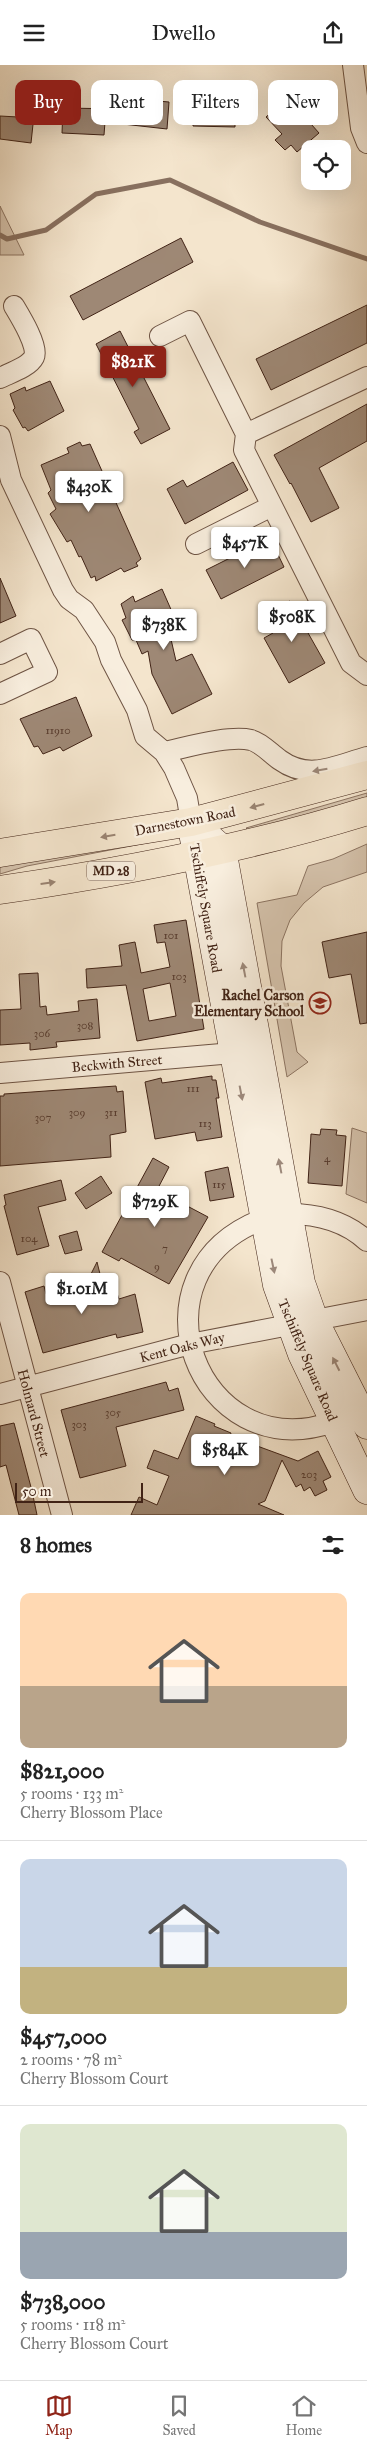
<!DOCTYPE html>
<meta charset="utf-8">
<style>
:root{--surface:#fff;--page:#f2f2f2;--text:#222;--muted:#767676;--line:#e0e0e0;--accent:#8f2418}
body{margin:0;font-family:"IM FELL Great Primer",serif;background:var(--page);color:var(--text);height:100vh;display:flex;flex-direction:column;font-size:19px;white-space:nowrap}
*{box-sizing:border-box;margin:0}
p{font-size:16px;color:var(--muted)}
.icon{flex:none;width:28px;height:28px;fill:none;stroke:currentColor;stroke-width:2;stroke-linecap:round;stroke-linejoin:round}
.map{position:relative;height:1450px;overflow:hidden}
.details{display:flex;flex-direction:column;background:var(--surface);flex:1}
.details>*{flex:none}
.top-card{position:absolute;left:15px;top:15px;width:338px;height:45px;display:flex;gap:10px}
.buttons{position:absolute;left:301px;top:75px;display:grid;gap:10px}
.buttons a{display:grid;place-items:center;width:50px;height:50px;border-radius:10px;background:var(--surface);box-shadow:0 5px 20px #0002;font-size:25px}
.scale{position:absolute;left:15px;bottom:12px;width:128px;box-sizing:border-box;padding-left:5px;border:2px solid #412316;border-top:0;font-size:14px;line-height:18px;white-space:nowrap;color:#412316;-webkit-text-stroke:4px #f8eede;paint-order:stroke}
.price{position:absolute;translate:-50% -42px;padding:0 11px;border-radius:5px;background:#fff;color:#222;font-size:16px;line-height:32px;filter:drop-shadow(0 1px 2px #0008)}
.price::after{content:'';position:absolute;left:50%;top:30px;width:15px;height:11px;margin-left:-8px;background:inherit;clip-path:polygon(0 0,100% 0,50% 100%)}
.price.current{background:var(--accent);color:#fff}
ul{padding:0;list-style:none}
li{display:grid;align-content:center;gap:10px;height:265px;padding:0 20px}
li+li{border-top:1px solid var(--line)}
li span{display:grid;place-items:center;height:155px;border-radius:10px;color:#555}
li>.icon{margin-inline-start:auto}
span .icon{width:90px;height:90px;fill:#fffc;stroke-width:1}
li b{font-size:21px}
h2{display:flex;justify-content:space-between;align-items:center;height:60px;padding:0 20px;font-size:21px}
.chip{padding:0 18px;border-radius:10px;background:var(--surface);box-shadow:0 5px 20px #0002;font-size:18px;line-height:45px}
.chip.current{background:var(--accent);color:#fff}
header{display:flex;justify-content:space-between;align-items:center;height:65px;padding:0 20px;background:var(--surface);font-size:22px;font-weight:600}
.tab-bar{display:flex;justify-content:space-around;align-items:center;height:70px;border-top:1px solid var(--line);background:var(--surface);font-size:14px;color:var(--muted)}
.tab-bar a{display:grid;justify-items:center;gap:2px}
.tab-bar .current{color:var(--accent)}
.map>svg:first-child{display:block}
.green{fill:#d6c4ae;stroke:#8c7462}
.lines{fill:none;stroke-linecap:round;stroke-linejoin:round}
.stream{stroke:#88705f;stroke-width:5}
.building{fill:#9e8875;stroke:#412316;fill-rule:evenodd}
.street-casing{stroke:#6e5444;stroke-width:22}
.secondary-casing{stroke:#412316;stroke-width:29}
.primary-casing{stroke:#412316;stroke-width:29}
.street{stroke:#f8eede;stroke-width:20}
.secondary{stroke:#f8eede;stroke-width:28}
.primary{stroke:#f4e5cd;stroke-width:28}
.oneway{fill:#9c887a}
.oneway2{fill:#9a8472}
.labels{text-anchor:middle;stroke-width:5;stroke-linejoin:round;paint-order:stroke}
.number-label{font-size:11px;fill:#583c2e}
.shield{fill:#f8eede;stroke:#786052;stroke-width:1}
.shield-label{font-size:12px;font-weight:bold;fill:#412316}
.street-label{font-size:14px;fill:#412316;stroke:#f8eede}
.poi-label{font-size:14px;font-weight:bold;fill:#412316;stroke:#f8eede;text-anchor:end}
</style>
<header><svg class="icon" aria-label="menu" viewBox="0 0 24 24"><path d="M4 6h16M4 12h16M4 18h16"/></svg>Dwello<svg class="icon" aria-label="share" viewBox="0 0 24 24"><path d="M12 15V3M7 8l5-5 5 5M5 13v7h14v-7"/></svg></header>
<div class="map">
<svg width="367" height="1450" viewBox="0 0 367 1450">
<rect width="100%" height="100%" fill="#f4e5cd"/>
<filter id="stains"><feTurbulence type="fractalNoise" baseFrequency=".004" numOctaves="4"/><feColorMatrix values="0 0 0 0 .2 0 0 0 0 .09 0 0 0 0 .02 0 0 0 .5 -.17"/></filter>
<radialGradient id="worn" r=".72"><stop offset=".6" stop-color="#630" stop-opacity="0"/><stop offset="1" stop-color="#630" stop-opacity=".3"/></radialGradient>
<path class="green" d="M0 141 24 190H0Z
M367 728V735L248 765 246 763Z
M157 776 27 801 0 809V799Z
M367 779V807L323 822 304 838 290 855 282 876 281 901 297 987 308 997 287 1012 257 838 297 830 308 801 333 794Z
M352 1063 367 1068V1138L346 1129Z"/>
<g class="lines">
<path class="stream" d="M0 170 7 174 46 165 96 129 170 115 260 157 367 194"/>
</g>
<path class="building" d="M124 33 169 37 167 64 105 57 104 70 62 68 63 43 123 44Z
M288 33 319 68 297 87 291 80 285 85 275 75 282 69 266 52Z
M194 34 235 35V62L193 61Z
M19 48 34 50 31 78 0 74V51L18 52Z
M181 173 193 197 83 255 70 231Z
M367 240V278L271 325 256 294Z
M120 266 170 364 141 379 134 367 139 364 96 279Z
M50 316 64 346 28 366 25 362 23 363 13 345 15 343 10 329 25 322 26 326Z
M367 339V376L319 403 339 443 311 457 291 418 290 419 274 390Z
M80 377 82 381 90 379 141 494 136 498 138 501 124 507 121 503 96 516 95 511 91 513 81 491 79 492 71 475 67 477 50 449 56 444 48 428 51 425 41 400 69 388 67 383Z
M233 397 248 425 185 459 167 424 183 415 187 422Z
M270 473 284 502 221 534 206 505Z
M0 513 16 551 0 558Z
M162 524 180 565 170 570 176 596 192 589 212 629 172 649 152 609 148 586 142 589 136 575H132L122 555 126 553 121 539 133 531 135 537Z
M290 536 325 598 289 618 264 573 273 568 264 550Z
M76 632 92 671 63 686 60 682 43 689 38 681 34 682 20 654Z
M186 855 204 964 137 976 126 920 87 923 86 904 122 901 119 880 135 877 141 908 170 902 165 877 157 878 154 860ZM170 918 176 951 149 956 143 924Z
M367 867V958L360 959 351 909 329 913 322 877Z
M38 908 40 942 46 941 47 950 79 946 78 936 97 934 100 973 56 977 57 982 30 985V978L0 980V945L21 944 19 909Z
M212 1011V1015H216L219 1033H216L222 1072 197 1076 195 1067 155 1074 145 1017 161 1013 162 1018Z
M116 1021 117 1027 123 1026 126 1067 110 1070 111 1092 0 1101V1031H4V1029Z
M321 1064 337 1065 336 1070 346 1071 342 1121 308 1118 311 1069 320 1070Z
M153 1093 169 1102 157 1125 208 1152 169 1219 121 1193 119 1196 102 1187Z
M228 1102 234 1132 210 1136 205 1107Z
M101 1111 112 1128 86 1144 75 1128Z
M61 1115 66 1135 38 1142 49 1181 17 1190 4 1141 6 1140 4 1130Z
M77 1166 82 1185 65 1189 59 1171Z
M97 1197 104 1225 100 1232 117 1228 119 1234 135 1229 143 1267 117 1273 116 1269 43 1288 25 1227 44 1221 46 1229 86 1219Z
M166 1317 169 1326 178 1323 184 1345 116 1362 126 1401 80 1413 61 1345Z
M196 1351 215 1359 214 1361 231 1368 230 1371 298 1396 318 1386 331 1412 323 1416 327 1425 315 1431 310 1422 304 1426 301 1419 296 1422 282 1395 265 1436 258 1439 284 1450H131L139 1432 157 1440 169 1411 147 1403 154 1385 178 1394Z
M14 1358 32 1426 37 1450H19L6 1400 0 1402V1361Z"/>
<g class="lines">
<g class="street-casing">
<path id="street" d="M353 0 361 63 367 78
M160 271 190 256 246 369
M367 312 246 369 244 385 351 598 367 610
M0 313C10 308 29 302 34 292 39 282 20 251 14 241
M0 371 11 415 63 525 69 534 84 545 105 577 111 595 137 645 145 671 164 687 174 703 187 733 191 757
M196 479 272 441
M0 589 31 574 47 607 0 629
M164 687C188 682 229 670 251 675 262 678 271 689 280 695 309 716 335 701 367 692
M0 1008 233 988
M289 1149C318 1149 345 1156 367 1176
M263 1154C123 1208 198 1404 333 1357
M0 1217 62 1450
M0 1329 190 1279 367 1245"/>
</g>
<g class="secondary-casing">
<path id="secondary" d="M191 757 277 1220 302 1289 367 1425
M205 769 222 784 301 1218 314 1255 367 1360"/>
</g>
<g class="primary-casing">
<path id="primary" d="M0 788 191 757 367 710
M0 825C123 807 248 783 367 746"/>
</g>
<use href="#street" class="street"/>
<use href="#secondary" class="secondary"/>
<use href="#primary" class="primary"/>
</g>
<defs><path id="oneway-solid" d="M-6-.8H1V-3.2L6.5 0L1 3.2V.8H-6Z" transform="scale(1.25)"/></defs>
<g class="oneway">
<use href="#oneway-solid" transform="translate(320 705) rotate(170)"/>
<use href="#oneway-solid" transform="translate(244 905) rotate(-101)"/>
<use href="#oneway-solid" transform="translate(241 1028) rotate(79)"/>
<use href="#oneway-solid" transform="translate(280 1101) rotate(-101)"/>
<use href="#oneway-solid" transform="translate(273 1201) rotate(78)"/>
<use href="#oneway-solid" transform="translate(336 1299) rotate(-117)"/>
</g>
<g class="oneway2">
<use href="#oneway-solid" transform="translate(257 741) rotate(165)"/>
<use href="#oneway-solid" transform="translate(108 771) rotate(170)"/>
<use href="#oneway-solid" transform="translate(48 818) rotate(-8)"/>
</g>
<defs>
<g id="school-ring" transform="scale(1.125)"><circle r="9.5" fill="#f8eede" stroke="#8f2418" stroke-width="1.5"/><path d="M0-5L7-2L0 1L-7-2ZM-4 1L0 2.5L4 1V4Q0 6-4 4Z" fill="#8f2418"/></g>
</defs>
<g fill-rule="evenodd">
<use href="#school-ring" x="320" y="938"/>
</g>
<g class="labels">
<g class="number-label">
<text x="58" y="669">11910</text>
<text x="171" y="874">101</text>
<text x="179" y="915">103</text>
<text x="85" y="964">308</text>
<text x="42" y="972">306</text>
<text x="193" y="1027">111</text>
<text x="77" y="1051">309</text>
<text x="111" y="1051">311</text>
<text x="43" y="1056">307</text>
<text x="205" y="1062">113</text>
<text x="327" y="1097">4</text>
<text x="219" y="1123">115</text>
<text x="29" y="1177">104</text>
<text x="165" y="1187">7</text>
<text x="157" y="1205">9</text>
<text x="113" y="1351">305</text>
<text x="79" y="1363">303</text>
<text x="309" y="1413">203</text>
</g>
<rect class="shield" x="87" y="796.5" width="48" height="19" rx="4"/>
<g class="shield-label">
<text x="111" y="810">MD 28</text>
</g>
<g class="street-label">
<text transform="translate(185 756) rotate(-11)" y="5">Darnestown Road</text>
<text transform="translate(206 843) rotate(80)" y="5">Tschiffely Square Road</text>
<text transform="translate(117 998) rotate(-5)" y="5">Beckwith Street</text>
<text transform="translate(182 1282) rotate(-14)" y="5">Kent Oaks Way</text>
<text transform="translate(308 1295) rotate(67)" y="5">Tschiffely Square Road</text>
<text transform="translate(34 1348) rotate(75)" y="5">Holmard Street</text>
</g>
<g class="poi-label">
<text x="304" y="935">Rachel Carson<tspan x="304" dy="16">Elementary School</tspan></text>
</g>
</g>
<rect width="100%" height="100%" filter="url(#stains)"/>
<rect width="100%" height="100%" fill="url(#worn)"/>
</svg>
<div class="buttons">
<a><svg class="icon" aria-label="locate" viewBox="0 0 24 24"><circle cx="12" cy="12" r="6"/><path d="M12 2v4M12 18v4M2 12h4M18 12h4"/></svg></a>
</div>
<div class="scale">50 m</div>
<b class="price current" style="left:133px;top:323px">$821K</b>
<b class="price" style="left:89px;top:448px">$430K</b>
<b class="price" style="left:245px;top:504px">$457K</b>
<b class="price" style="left:292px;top:578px">$508K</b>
<b class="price" style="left:164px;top:586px">$738K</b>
<b class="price" style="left:155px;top:1163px">$729K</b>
<b class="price" style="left:82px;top:1250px">$1.01M</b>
<b class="price" style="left:225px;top:1411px">$584K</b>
<div class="top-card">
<a class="chip current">Buy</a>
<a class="chip">Rent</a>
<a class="chip">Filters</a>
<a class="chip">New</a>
</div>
</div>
<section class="details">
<h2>8 homes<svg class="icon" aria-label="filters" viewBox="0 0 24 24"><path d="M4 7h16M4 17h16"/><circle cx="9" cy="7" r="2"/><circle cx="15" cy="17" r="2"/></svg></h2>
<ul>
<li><span style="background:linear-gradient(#ffd9b3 60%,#b9a48a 0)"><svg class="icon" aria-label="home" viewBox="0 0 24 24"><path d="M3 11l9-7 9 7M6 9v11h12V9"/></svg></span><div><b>$821,000</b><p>5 rooms · 133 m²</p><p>Cherry Blossom Place</p></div></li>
<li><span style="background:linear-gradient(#c9d6e8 70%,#c2b280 0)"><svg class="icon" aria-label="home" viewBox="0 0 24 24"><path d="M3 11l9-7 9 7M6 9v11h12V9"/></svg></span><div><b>$457,000</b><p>2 rooms · 78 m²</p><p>Cherry Blossom Court</p></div></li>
<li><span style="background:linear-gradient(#dfe7d0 70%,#9aa5b1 0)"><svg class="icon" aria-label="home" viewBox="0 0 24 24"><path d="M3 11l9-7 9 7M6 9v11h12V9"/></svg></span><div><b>$738,000</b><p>5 rooms · 118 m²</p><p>Cherry Blossom Court</p></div></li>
</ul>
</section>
<nav class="tab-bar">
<a class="current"><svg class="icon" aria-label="map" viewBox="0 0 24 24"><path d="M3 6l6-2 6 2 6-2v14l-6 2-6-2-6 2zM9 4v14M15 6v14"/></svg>Map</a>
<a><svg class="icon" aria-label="saved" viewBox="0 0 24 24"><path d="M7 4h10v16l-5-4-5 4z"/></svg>Saved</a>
<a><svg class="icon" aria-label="home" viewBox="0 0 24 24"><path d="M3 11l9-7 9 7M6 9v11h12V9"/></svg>Home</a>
</nav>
